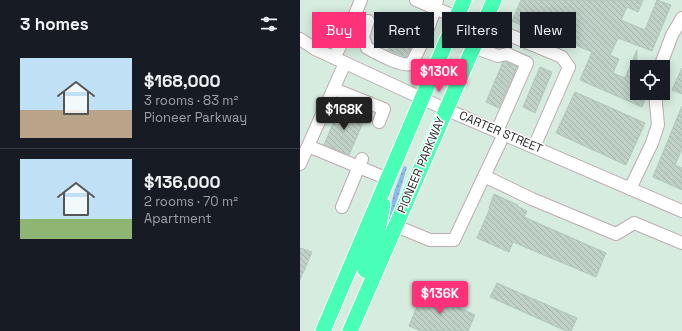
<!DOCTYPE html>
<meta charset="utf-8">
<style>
:root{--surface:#171b24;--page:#242831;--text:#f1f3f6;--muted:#9ea1a6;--line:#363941;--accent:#ff3178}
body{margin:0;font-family:"Space Grotesk",sans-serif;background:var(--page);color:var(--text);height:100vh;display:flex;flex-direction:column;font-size:15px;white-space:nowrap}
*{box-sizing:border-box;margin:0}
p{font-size:13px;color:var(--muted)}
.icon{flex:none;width:22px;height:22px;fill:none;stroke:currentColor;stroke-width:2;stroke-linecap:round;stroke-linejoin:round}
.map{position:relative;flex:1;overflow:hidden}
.details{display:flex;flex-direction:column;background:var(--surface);width:300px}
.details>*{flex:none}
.top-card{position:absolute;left:12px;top:12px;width:310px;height:36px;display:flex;gap:8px}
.buttons{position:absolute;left:330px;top:60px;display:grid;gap:8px}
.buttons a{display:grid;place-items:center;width:40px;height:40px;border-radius:0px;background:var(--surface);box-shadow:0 2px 10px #0003;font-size:20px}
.price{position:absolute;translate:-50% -34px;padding:0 9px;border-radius:4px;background:var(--accent);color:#fff;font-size:13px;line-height:26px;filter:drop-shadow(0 1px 2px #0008)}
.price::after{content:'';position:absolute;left:50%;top:24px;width:12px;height:9px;margin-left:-6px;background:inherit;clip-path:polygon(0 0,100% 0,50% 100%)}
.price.active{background:#222;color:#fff}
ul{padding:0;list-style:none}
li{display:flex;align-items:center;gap:12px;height:100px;padding:0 20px}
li+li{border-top:1px solid var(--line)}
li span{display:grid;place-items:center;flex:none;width:112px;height:80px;border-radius:0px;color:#555}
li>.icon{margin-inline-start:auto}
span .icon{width:48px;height:48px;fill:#fffc;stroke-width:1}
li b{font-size:17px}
h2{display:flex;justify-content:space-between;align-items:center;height:48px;padding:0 20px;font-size:17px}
.chip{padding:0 14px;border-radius:0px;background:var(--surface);box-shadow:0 2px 10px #0003;font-size:14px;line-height:36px}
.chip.active{background:var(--accent);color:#fff}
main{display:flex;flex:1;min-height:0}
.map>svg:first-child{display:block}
.grass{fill:url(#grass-dots)}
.building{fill:url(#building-back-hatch);stroke:#b1c7bb}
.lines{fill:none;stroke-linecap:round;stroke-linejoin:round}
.minor-casing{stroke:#bdabb1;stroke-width:14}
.major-casing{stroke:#fff;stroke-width:17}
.minor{stroke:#fff;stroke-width:12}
.major{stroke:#49ffb8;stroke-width:15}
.labels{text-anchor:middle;stroke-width:3;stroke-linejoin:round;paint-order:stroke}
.street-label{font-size:12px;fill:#272727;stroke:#fff}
</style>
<main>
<section class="details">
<h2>3 homes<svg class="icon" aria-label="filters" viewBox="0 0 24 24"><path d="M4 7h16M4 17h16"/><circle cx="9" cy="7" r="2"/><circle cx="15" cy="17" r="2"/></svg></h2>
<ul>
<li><span style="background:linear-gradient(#bfe0f5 65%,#b9a48a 0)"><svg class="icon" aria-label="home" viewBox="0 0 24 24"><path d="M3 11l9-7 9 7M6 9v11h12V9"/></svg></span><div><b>$168,000</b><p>3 rooms · 83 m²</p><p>Pioneer Parkway</p></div></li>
<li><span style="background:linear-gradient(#bfe0f5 75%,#8fb573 0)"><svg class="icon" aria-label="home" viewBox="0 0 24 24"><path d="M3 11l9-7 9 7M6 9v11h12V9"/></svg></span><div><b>$136,000</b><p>2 rooms · 70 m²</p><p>Apartment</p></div></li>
</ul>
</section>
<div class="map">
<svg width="382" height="331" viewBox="0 0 382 331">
<defs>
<pattern id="grass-dots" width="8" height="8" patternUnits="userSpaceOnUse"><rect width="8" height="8" fill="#8cbbea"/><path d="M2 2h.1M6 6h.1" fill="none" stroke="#7298be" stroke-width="1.8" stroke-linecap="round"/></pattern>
<pattern id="building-back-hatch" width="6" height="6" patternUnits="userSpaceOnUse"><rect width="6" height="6" fill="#c0d1c7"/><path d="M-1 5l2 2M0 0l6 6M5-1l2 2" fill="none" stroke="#a5b3ab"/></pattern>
</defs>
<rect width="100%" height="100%" fill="#d6ecdf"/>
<path class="grass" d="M104 166 107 167 94 211 86 233 84 232 95 189Z"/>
<path class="building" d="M221 0H343L338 12 327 7 321 20 345 30 357 0 371 5 352 51 318 38 310 55 319 59 313 73 325 78 337 50V60L353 66 337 67V93H348L342 107 280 80 292 52 229 25 228 28 212 21Z
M92 40 111 48 106 57 88 50Z
M203 62H206L217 67 199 108 186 102Z
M240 67 252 72 235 113 223 107Z
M382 68V94L372 90Z
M275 92 345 123 326 165 256 133Z
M382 106V149L375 165 382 168V190L353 177Z
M40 107 65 118 49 155 24 145Z
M194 194 218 205 217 206 227 211 224 217 306 253 296 277 213 242 209 252 177 238 190 208H189Z
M0 248 12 252 0 280Z
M197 283 277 318 271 331H266L190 297Z
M124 289 158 303 156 306 175 315 168 331H121L109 326Z"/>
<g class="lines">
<g class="minor-casing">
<path id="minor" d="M116 0 156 17
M68 21 63 37 67 48C77 53 101 67 111 64 121 47 133 19 137 0
M183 24 262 57 269 67 234 147
M0 39 15 49 145 109 382 211
M173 47 198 56 207 54 227 63 197 131
M34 58 49 29 61 0
M360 67 372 35 382 18
M34 89 84 109 79 122
M8 146 88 179
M0 164 45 63
M184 176 232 199 316 234 334 223 382 243
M330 189 352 143 358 125 355 93
M42 207 62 159
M96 226 130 240H154L204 134"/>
</g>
<g class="major-casing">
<path id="major" d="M65 270 74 249 83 205
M23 331 164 0
M50 331 194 0"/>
</g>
<use href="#minor" class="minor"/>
<use href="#major" class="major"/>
</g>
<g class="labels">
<g class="street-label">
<text transform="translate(201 132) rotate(23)" y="4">CARTER STREET</text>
<text transform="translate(121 165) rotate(-67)" y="4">PIONEER PARKWAY</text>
</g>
</g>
</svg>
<div class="buttons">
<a><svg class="icon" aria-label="locate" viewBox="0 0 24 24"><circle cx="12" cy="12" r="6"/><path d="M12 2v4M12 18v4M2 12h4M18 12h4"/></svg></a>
</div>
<b class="price" style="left:139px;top:93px">$130K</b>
<b class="price active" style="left:44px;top:131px">$168K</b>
<b class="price" style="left:140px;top:315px">$136K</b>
<div class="top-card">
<a class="chip active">Buy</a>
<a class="chip">Rent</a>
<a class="chip">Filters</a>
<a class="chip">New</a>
</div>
</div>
</main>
